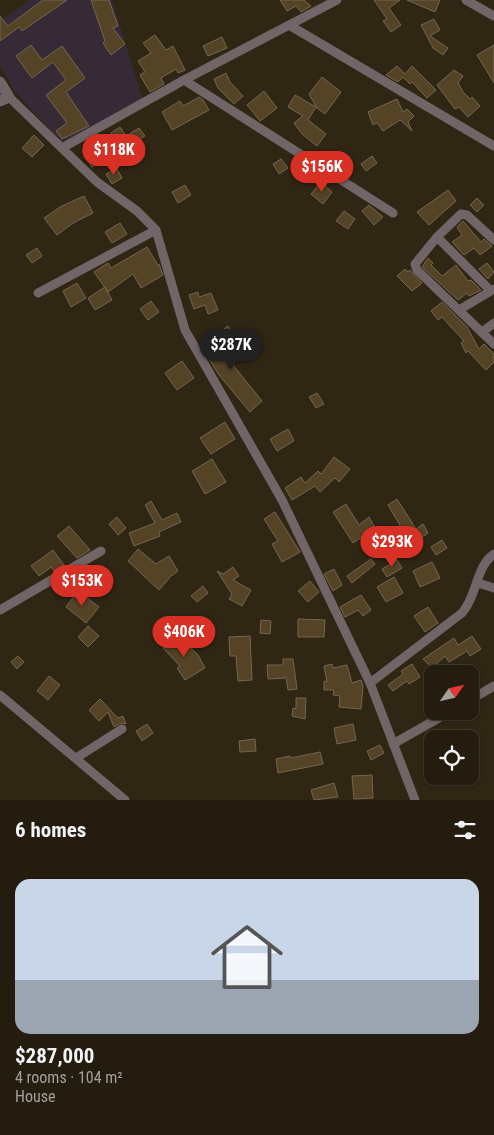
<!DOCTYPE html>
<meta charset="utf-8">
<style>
:root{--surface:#241c0f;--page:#2c2518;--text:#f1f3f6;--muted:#a3a19e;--line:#413a2f;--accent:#d93025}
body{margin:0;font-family:"Roboto Condensed",sans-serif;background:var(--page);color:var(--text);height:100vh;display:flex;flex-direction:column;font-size:19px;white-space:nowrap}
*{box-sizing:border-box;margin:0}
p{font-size:16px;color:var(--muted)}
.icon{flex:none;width:28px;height:28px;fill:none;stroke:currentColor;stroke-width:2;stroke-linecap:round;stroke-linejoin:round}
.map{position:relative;height:800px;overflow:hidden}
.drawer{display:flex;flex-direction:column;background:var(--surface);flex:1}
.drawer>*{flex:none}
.needle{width:32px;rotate:56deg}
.buttons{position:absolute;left:424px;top:665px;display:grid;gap:10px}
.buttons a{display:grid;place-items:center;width:55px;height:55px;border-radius:10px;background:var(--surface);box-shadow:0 1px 4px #0004,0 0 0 1px var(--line);font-size:25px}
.price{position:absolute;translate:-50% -42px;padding:0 11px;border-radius:18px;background:var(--accent);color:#fff;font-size:16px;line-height:32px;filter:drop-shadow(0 1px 2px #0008)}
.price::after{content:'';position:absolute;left:50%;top:30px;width:15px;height:11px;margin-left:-8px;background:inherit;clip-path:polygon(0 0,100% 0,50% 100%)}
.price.current{background:#222;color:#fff}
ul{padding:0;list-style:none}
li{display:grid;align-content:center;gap:10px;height:265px;padding:0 15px}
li+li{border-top:1px solid var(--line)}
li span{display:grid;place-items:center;height:155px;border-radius:15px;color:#555}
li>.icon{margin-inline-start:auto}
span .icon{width:90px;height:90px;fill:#fffc;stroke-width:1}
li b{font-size:21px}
h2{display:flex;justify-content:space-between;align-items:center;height:60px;padding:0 15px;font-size:21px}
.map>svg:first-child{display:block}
.education{fill:#372a37}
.building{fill:#554325;stroke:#736753}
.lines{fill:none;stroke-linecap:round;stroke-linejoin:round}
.minor{stroke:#716567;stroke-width:9}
.tertiary{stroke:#716567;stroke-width:11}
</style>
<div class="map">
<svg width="494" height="800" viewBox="0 0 494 800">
<rect width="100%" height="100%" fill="#302614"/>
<path class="education" d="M30 0H112L143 100 65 142H61L14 90 0 66V21Z"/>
<path class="building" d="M43 0H67L22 31 19 27 0 41V16L8 26Z
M91 0H109L118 26 113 28 125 44 111 55 103 43 105 41Z
M280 0H304L311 6 301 12 296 6 287 11Z
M374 0H400L389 8 401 25 391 32 383 21 387 19Z
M407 0H440L435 12Z
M434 19 440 30 430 36 448 48 443 55 433 48 421 25Z
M155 35 166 50 173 46 185 70 178 73 176 69 161 78 164 84 150 92 140 75 145 72 138 61 151 53 143 43Z
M222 37 227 48 208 56 203 46Z
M31 45 42 60 62 46 85 78 66 92 89 126 62 139 56 131 67 123 46 95 66 80 53 62 32 78 16 56Z
M494 45V83L477 55Z
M397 66 405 74 412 66 436 90 427 98 412 82 410 84 403 77 398 82 386 75Z
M454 70 463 76 458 83 463 92 470 99 472 97 480 106 468 117 459 107 455 109 437 85Z
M226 73 230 82 243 96 234 104 218 88 214 79Z
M322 77 341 92 325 114 317 108 309 94Z
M264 91 277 108 260 121 247 105Z
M295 95 316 107 308 120 326 134 317 146 302 134 294 123 303 116 288 107Z
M199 97 203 100 209 110 172 130 162 112 180 101 183 106Z
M397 99 403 112 407 109 414 116 408 122 412 131 400 120 383 131 377 123 373 125 368 112Z
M120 127 126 136 139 128 145 136 136 141 145 156 138 160 130 146 109 161 107 157 92 167 82 151 95 143 99 149 115 139 111 133Z
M34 135 44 145 32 157 22 148Z
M372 156 377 163 366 171 361 164Z
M281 159 288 168 279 174 273 164Z
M117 169 122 178 112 184 106 174Z
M321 182 332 192 323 204 311 194Z
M185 185 191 195 178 203 172 192Z
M448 190 456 201 429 225 417 212Z
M84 196 93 213 73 223 57 235 44 218 60 207Z
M477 198 484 205 477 212 470 205Z
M369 205 383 217 374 225 362 211Z
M344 211 355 219 348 229 336 221Z
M463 221 481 242 484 239 492 246 480 255 474 248 464 255 452 242 462 235 457 227Z
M120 223 127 234 112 243 105 232Z
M147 247 158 265 159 264 163 275 141 288 133 274 108 292 94 272 108 263 111 268Z
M37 248 42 256 32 263 26 255Z
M428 258 433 263 431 265 442 276 456 265 468 281 471 280 481 290 469 296 467 293 458 300 422 267Z
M487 263 494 272 488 279 479 269Z
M405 269 408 272 410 270 422 283 412 291 397 276Z
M77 283 86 298 71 307 63 291Z
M105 287 112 300 95 310 88 298Z
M198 292 199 297 211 293 218 310 208 314 205 305 194 309 189 295Z
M151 301 159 312 148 320 140 309Z
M442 302 467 327 479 349 484 344 494 354V362L486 370 468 351 466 353 461 343 464 341 442 317 438 320 431 311Z
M228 326 236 338 215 351 229 367 233 365 262 401 250 412 219 375 203 349 217 338 215 335Z
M182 361 194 378 177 390 165 373Z
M317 393 324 404 316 408 309 397Z
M225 422 235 439 211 454 200 438Z
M288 429 294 441 277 451 270 439Z
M334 457 350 469 339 482 335 478 320 492 315 486 292 500 285 488 301 477 305 483 318 471 321 474Z
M212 459 226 482 205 494 192 471Z
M397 499 416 529 423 524 428 533 416 541 411 532 388 547 383 538 401 527 388 505Z
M151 501 162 520 177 513 181 522 159 532 160 536 134 546 129 533 155 523 145 505Z
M346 504 359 525 369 517 375 528 353 543 333 512Z
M275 512 300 552 282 562 272 544 278 541 264 519Z
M117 517 126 528 118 535 109 524Z
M69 526 90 550 77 558 57 536Z
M442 540 447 548 436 555 431 547Z
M138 549 156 564 169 556 178 571 171 576 159 590 128 561Z
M53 550 64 565 54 571 51 567 39 576 31 566Z
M371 559 375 564 352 583 347 576Z
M397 560 402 568 387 577 382 569Z
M432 562 440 578 420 587 413 571Z
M233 567 239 576 233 580 251 590 242 606 229 599 232 594 217 571 223 574Z
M334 569 342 585 333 591 324 574Z
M80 571H83L94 582 83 594 71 582Z
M394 577 403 593 386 602 377 587Z
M310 581 319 592 308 602 298 591Z
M203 586 208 593 197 602 191 596Z
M78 591 99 607 86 623 66 607Z
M361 595 371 610 363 616 358 610 345 617 340 607Z
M428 607 438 623 425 632 414 616Z
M298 619 325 620 324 637H298Z
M261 620 271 621 270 634 260 633Z
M88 626 99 636 88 647 78 637Z
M178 635 198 655 205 668 185 680 177 668 180 666 163 648Z
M250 636 252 680 238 681 236 656H230L229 637Z
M472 636 481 649 470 656 467 651 449 662 445 656 432 668 423 659 454 638 458 645Z
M18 656 24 662 17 669 11 662Z
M283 659H293L297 689 288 690 286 678 268 679 267 665H283Z
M332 664 333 668 347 665 352 683 361 680 363 686 361 709 339 707 340 696 333 695 334 690H324V681L327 682 324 666Z
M412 664 420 677 409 684 407 681 393 691 388 685 403 674 401 671Z
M49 676 60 685 48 700 37 691Z
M296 698H306L305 719 292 716 293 708 296 709Z
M100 699 118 718 123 716 126 724 121 723 114 727 108 712 99 721 89 710Z
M147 724 153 733 142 741 136 731Z
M353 724 356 740 337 744 334 728Z
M255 739 256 751 240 752 239 741Z
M380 745 384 753 371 760 367 751Z
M320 752 323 764 278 773 276 759 290 756 291 758Z
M372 775 373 798 354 799 352 776Z
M334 783 338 797 314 800 311 790Z"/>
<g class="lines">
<path class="minor" d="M466 0 494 16
M289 25 494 146
M184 80 393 213
M9 97 97 182 137 211 156 230 185 330 282 500 370 683 415 800
M62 148 184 80 337 0
M437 237 491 291
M494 240 467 215 461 214 437 237 415 264 417 270 494 344
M38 293 156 230
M459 310 494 289
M482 332 494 323
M478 583 494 588
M0 610 101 551
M370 683 462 613C477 596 476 566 494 554
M0 695 125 800
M470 700 494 686
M393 744 451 711
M76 758 122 729"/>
<path class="tertiary" d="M0 82 9 97 0 101"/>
</g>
</svg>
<div class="buttons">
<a><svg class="needle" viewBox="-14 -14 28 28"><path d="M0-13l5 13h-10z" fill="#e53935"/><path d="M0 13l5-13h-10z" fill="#a3a19e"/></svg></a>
<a><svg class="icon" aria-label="locate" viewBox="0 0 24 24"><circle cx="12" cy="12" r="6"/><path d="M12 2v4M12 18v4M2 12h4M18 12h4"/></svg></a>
</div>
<b class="price" style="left:114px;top:176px">$118K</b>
<b class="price" style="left:322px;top:193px">$156K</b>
<b class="price current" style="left:231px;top:371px">$287K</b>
<b class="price" style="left:392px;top:568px">$293K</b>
<b class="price" style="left:82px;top:607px">$153K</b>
<b class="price" style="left:184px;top:658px">$406K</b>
</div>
<section class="drawer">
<h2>6 homes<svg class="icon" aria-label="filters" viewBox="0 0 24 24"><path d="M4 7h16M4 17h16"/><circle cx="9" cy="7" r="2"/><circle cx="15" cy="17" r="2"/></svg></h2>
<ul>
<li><span style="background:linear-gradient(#c9d6e8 65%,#9aa5b1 0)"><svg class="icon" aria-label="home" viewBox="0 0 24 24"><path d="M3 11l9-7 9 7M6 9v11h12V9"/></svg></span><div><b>$287,000</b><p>4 rooms · 104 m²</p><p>House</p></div></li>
</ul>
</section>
